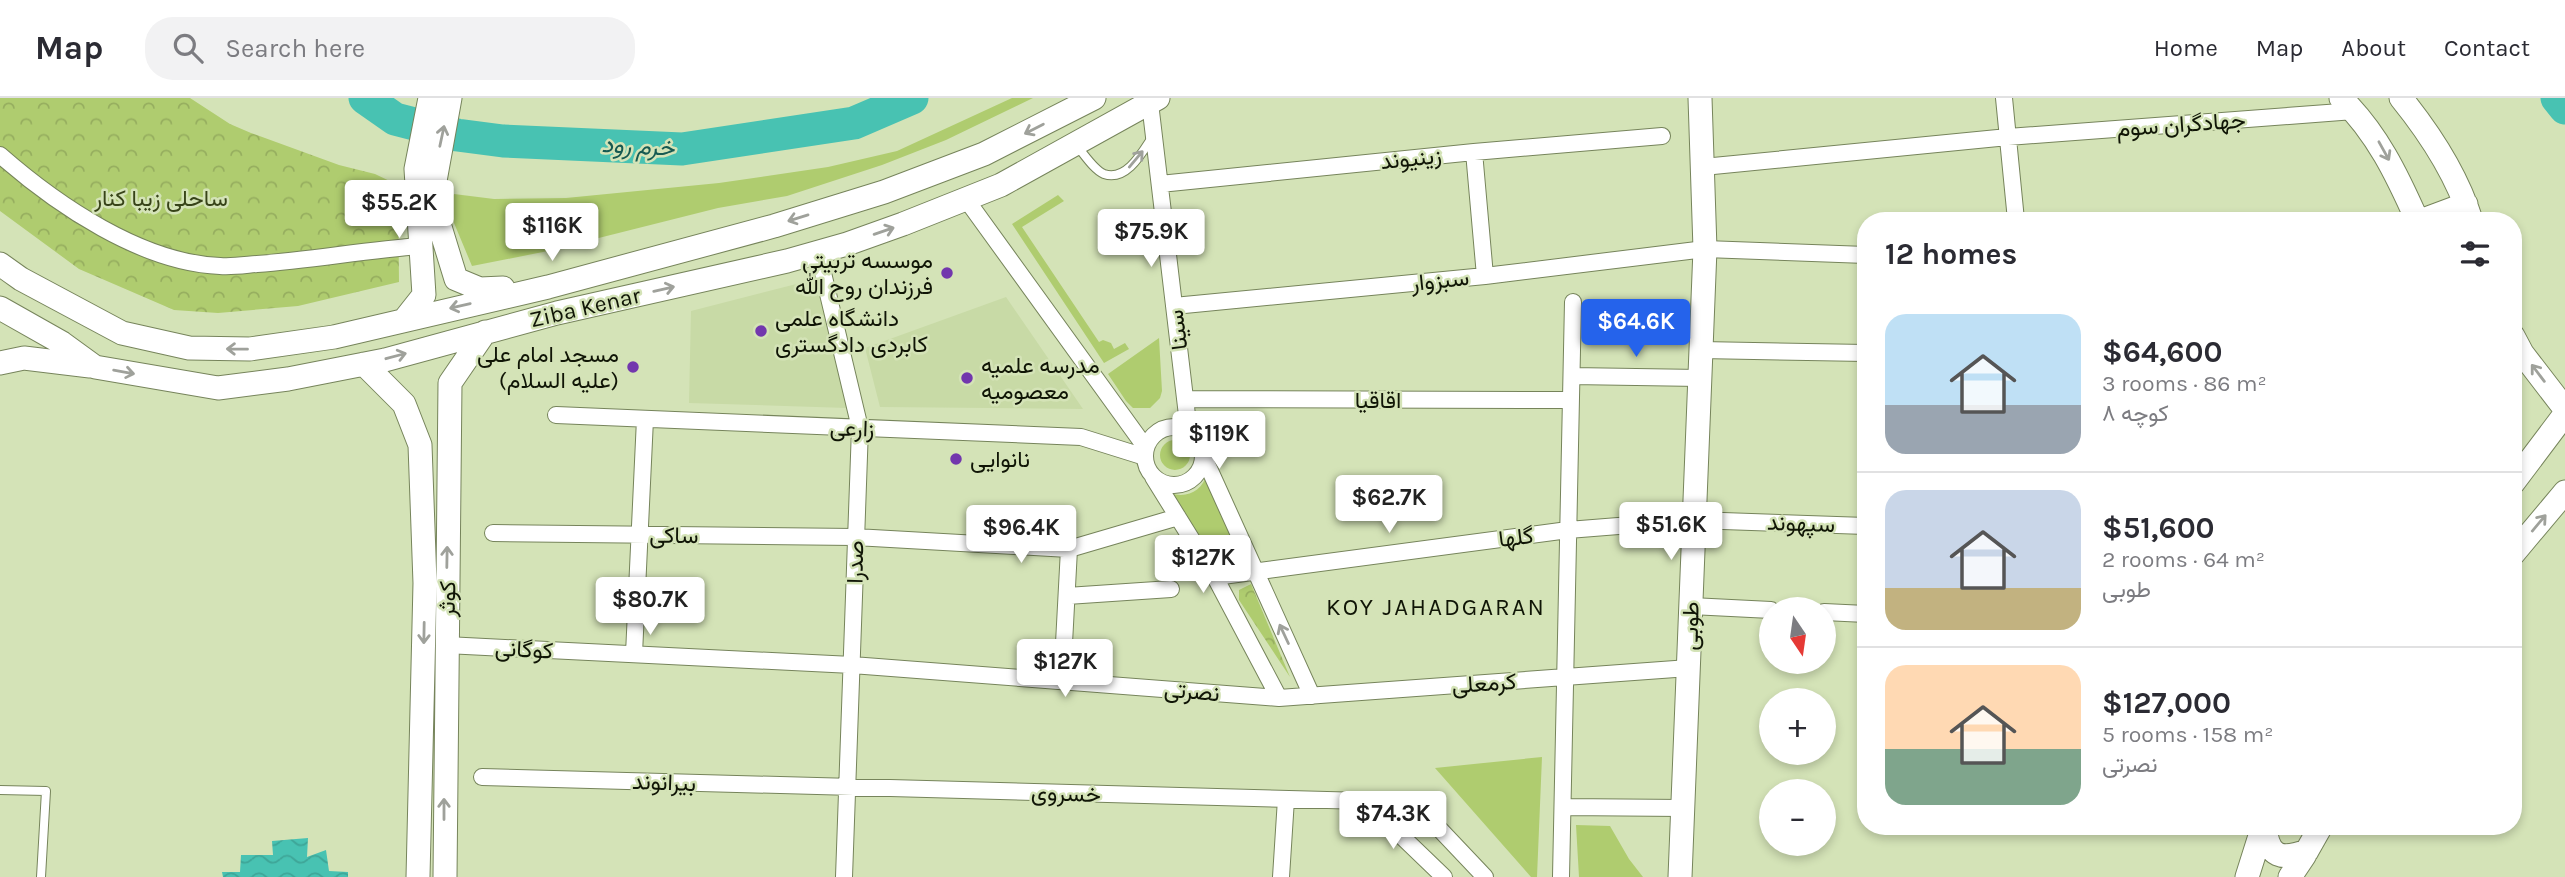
<!DOCTYPE html>
<meta charset="utf-8">
<style>
:root{--surface:#fff;--page:#f2f2f3;--text:#2b2b33;--muted:#7c7c81;--line:#e1e1e2;--accent:#2563eb}
body{margin:0;font-family:Karla,Vazirmatn,sans-serif;background:var(--page);color:var(--text);height:100vh;display:flex;flex-direction:column;font-size:26px;white-space:nowrap}
*{box-sizing:border-box;margin:0}
p{font-size:23px;color:var(--muted)}
.icon{flex:none;width:38px;height:38px;fill:none;stroke:currentColor;stroke-width:2;stroke-linecap:round;stroke-linejoin:round}
.map{position:relative;flex:1;overflow:hidden}
.side{position:absolute;left:1857px;top:114px;width:665px;height:623px;display:flex;flex-direction:column;background:var(--surface);border-radius:28px;box-shadow:0 4px 10px #0003}
.side>*{flex:none}
.needle{width:46px;rotate:167deg}
.controls{position:absolute;left:1759px;top:499px;display:grid;gap:14px}
.controls a{display:grid;place-items:center;width:77px;height:77px;border-radius:50%;background:var(--surface);box-shadow:0 4px 10px #0003;font-size:35px}
.price{position:absolute;translate:-50% -60px;padding:0 16px;border-radius:7px;background:#fff;color:#222;font-size:23px;line-height:46px;filter:drop-shadow(0 2px 4px #0008)}
.price::after{content:'';position:absolute;left:50%;top:42px;width:21px;height:16px;margin-left:-10px;background:inherit;clip-path:polygon(0 0,100% 0,50% 100%)}
.price.selected{background:var(--accent);color:#fff}
ul{padding:0;list-style:none}
li{display:flex;align-items:center;gap:21px;height:175px;padding:0 28px}
li+li{border-top:2px solid var(--line)}
li span{display:grid;place-items:center;flex:none;width:196px;height:140px;border-radius:21px;color:#555}
li>.icon{margin-inline-start:auto}
span .icon{width:84px;height:84px;fill:#fffc;stroke-width:1}
li b{font-size:30px}
h2{display:flex;justify-content:space-between;align-items:center;height:84px;padding:0 28px;font-size:30px}
header{display:flex;align-items:center;gap:42px;box-sizing:border-box;height:98px;padding:0 35px;background:var(--surface);border-bottom:2px solid var(--line)}
header strong{font-size:33px}
nav{display:flex;gap:38px;margin-inline-start:auto;font-size:24px}
.search{width:490px;height:63px;background:var(--page);display:flex;align-items:center;gap:18px;box-sizing:border-box;padding:0 24px;border-radius:28px;color:var(--muted);font-size:26px}
.map>svg:first-child{display:block}
.built{fill:#c8daa6}
.grass{fill:#afcc6f}
.park{fill:url(#park-crowns)}
.water{fill:url(#water-waves)}
.lines{fill:none;stroke-linecap:round;stroke-linejoin:round}
.river{stroke:#48c2b2;stroke-width:33}
.lane-casing{stroke:#76845b;stroke-width:10}
.street-casing{stroke:#76845b;stroke-width:18}
.secondary-casing{stroke:#76845b;stroke-width:25}
.lane{stroke:#fff;stroke-width:8}
.street{stroke:#fff;stroke-width:16}
.secondary{stroke:#fff;stroke-width:23}
.oneway{stroke:#9fa19b}
.poi-dot{fill:#7237ad;stroke:#d4e3b7;stroke-width:2.5}
.labels{text-anchor:middle;stroke-width:5;stroke-linejoin:round;paint-order:stroke}
.street-label{font-size:23px;fill:#101506;stroke:#d4e3b7}
.park-label{font-size:23px;fill:#374318;stroke:#d4e3b7}
.poi-label{font-size:23px;fill:#101506;stroke:#d4e3b7;text-anchor:start}
.water-label{font-size:24px;font-style:italic;fill:#165a52;stroke:#d4e3b7}
.neighbourhood-label{font-size:24px;letter-spacing:2px;fill:#101506;stroke:#d4e3b7}
</style>
<header>
<strong>Map</strong>
<div class="search"><svg class="icon" aria-label="search" viewBox="0 0 24 24"><circle cx="10" cy="10" r="6"/><path d="M15 15l6 6"/></svg>Search here</div>
<nav><a>Home</a><a>Map</a><a>About</a><a>Contact</a></nav>
</header>
<div class="map">
<svg width="2565" height="779" viewBox="0 0 2565 779">
<defs>
<pattern id="park-crowns" width="20" height="18" patternUnits="userSpaceOnUse" patternTransform="scale(1.75)"><rect width="20" height="18" fill="#afcc6f"/><path d="M2 6a3 3 0 1 1 6 0M12 15a3 3 0 1 1 6 0" fill="none" stroke="#96ae5f"/></pattern>
<pattern id="water-waves" width="16" height="10" patternUnits="userSpaceOnUse" patternTransform="scale(1.75)"><rect width="16" height="10" fill="#48c2b2"/><path d="M0 5q4-4 8 0t8 0" fill="none" stroke="#3ea698"/></pattern>
</defs>
<rect width="100%" height="100%" fill="#d4e3b7"/>
<path class="built" d="M816 181 838 253 847 310 689 305 691 213Z
M1006 199 1083 311 880 309 865 250Z"/>
<path class="grass" d="M1012 0H1033L946 42 882 67 787 98 718 110 543 154 472 168 454 125 449 102 454 96 494 101 566 100 719 85 828 69 897 53Z
M1058 97 1064 103 1022 129 1099 244 1103 242 1111 245 1114 251 1125 245 1129 251 1104 265 1012 126Z
M1159 240 1162 293 1160 300 1150 310H1133L1126 303 1108 276Z
M1160 357a15 15 0 1 1 30 0a15 15 0 1 1-30 0Z
M1207 376 1233 444 1229 459 1224 462 1214 463 1170 395C1187 401 1202 393 1207 376Z
M1542 659 1537 779H1531L1435 670Z
M1576 727 1610 728 1629 761 1643 779H1579Z"/>
<path class="park" d="M0 0H190L230 26 251 35 339 67 375 76 398 87 399 184 298 208 218 215 174 212 79 171 0 113Z
M1251 486 1290 579 1239 502V492Z"/>
<path class="water" d="M308 740 307 759 326 752 329 773 348 774V779H223L222 774H240L241 757H273L272 743Z"/>
<g class="lines">
<path class="river" d="M365 0 395 21 457 37 503 43 682 51 854 25 912 0
M2557 0 2565 10"/>
<g class="lane-casing">
<path id="lane" d="M1077 48C1084 56 1094 72 1104 76 1127 84 1143 53 1153 38
M0 692 46 693 41 779"/>
</g>
<g class="street-casing">
<path id="street" d="M2004 0 2016 122
M1150 5 1189 334
M1474 54 1485 178
M0 57C57 107 142 165 220 168 232 169 245 167 257 166 312 162 366 152 421 148
M1703 69 2008 39 2354 13
M1160 86 1474 54 1662 38
M966 101 1146 350
M818 154 860 330 844 779
M1174 208 1485 178 1705 151 1866 157
M1701 252 1866 255
M1572 278 1700 280
M1185 301 1571 302
M556 317 1081 339 1145 359
M1145 358a29 29 0 1 1 58 0a29 29 0 1 1-58 0Z
M1202 355 1312 598
M1153 379 1215 479 1279 600
M493 435 855 439 1069 451 1178 419
M1215 479 1568 432 1694 422 1866 428
M1067 498 1171 491
M1691 508 1771 512
M1824 514 1866 516
M446 547 852 567 1279 600 1689 570
M634 556 645 321
M1062 583 1069 451
M482 679 1365 703 1444 779
M1563 709 1683 710
M1431 722 1485 779
M1281 779 1286 701
M1561 779 1573 204"/>
</g>
<g class="secondary-casing">
<path id="secondary" d="M450 0 433 94 440 129 456 181 480 191 503 190
M2341 0C2377 35 2397 77 2417 122
M2401 0C2431 37 2457 77 2471 122
M2423 122 2466 106
M0 166 21 181 122 235 189 250 250 251 334 239 548 189 774 128 884 94 984 56 1094 0
M0 210 62 245 95 269 218 290 288 281 385 262 557 215 787 163 847 146 903 126 1001 87 1158 0
M405 221 424 197 416 71 430 0
M2513 238 2522 255 2565 311
M0 265 24 260 90 268
M364 266 404 306 420 347 425 485 418 779
M2513 385 2565 316
M2513 456 2565 394
M2265 730C2269 760 2281 762 2307 753
M445 779 450 285 485 234
M1680 779 1705 151 1700 0
M2247 779 2259 741 2267 728
M2290 779 2304 758 2321 728"/>
</g>
<use href="#lane" class="lane"/>
<use href="#street" class="street"/>
<use href="#secondary" class="secondary"/>
</g>
<defs><path id="oneway-shaft" d="M-6 0H5M1.5-3L5.5 0L1.5 3" fill="none" stroke-width="1.6" stroke-linecap="round" stroke-linejoin="round" transform="scale(1.75)"/></defs>
<g class="oneway">
<use href="#oneway-shaft" transform="translate(1034 31) rotate(153)"/>
<use href="#oneway-shaft" transform="translate(442 38) rotate(-78)"/>
<use href="#oneway-shaft" transform="translate(2384 53) rotate(61)"/>
<use href="#oneway-shaft" transform="translate(1136 61) rotate(-50)"/>
<use href="#oneway-shaft" transform="translate(798 120) rotate(163)"/>
<use href="#oneway-shaft" transform="translate(884 133) rotate(-19)"/>
<use href="#oneway-shaft" transform="translate(664 191) rotate(-13)"/>
<use href="#oneway-shaft" transform="translate(460 208) rotate(167)"/>
<use href="#oneway-shaft" transform="translate(237 251) rotate(-179)"/>
<use href="#oneway-shaft" transform="translate(396 258) rotate(-15)"/>
<use href="#oneway-shaft" transform="translate(124 274) rotate(10)"/>
<use href="#oneway-shaft" transform="translate(2538 275) rotate(-127)"/>
<use href="#oneway-shaft" transform="translate(2539 425) rotate(-50)"/>
<use href="#oneway-shaft" transform="translate(447 459) rotate(-89)"/>
<use href="#oneway-shaft" transform="translate(424 535) rotate(91)"/>
<use href="#oneway-shaft" transform="translate(1284 536) rotate(-115)"/>
<use href="#oneway-shaft" transform="translate(444 711) rotate(-90)"/>
</g>
<g class="poi-dot">
<circle cx="947" cy="175" r="7"/>
<circle cx="761" cy="233" r="7"/>
<circle cx="633" cy="269" r="7"/>
<circle cx="967" cy="280" r="7"/>
<circle cx="956" cy="361" r="7"/>
</g>
<g class="labels">
<g class="street-label">
<text transform="translate(2181 26) rotate(-4)" y="8">جهادگران سوم</text>
<text transform="translate(1411 60) rotate(-6)" y="8">زینیوند</text>
<text transform="translate(1440 182) rotate(-6)" y="8">سبزوار</text>
<text transform="translate(585 209) rotate(-13)" y="8">Ziba Kenar</text>
<text transform="translate(1177 232) rotate(-97)" y="8">سینا</text>
<text x="1378" y="310">اقاقیا</text>
<text transform="translate(852 330) rotate(2)" y="8">زارعی</text>
<text transform="translate(1801 425) rotate(2)" y="8">سپهوند</text>
<text transform="translate(674 437) rotate(1)" y="8">ساکی</text>
<text transform="translate(1516 439) rotate(-7)" y="8">گلها</text>
<text transform="translate(855 464) rotate(-89)" y="8">صدرا</text>
<text transform="translate(447 501) rotate(-89)" y="8">کوثر</text>
<text transform="translate(1690 528) rotate(-88)" y="8">طوبی</text>
<text transform="translate(524 551) rotate(3)" y="8">کوگانی</text>
<text transform="translate(1484 585) rotate(-4)" y="8">کرمعلی</text>
<text transform="translate(1192 593) rotate(5)" y="8">نصرتی</text>
<text transform="translate(664 684) rotate(2)" y="8">بیرانوند</text>
<text transform="translate(1066 695) rotate(2)" y="8">خسروی</text>
</g>
<g class="park-label">
<text x="161" y="108">ساحلی زیبا کنار</text>
</g>
<g class="poi-label">
<text x="933" y="170" text-anchor="end">موسسه تربیتی<tspan x="933" dy="26">فرزندان روح الله</tspan></text>
<text x="775" y="228">دانشگاه علمی<tspan x="775" dy="26">کابردی دادگستری</tspan></text>
<text x="619" y="264" text-anchor="end">مسجد امام علی<tspan x="619" dy="26">(علیه السلام)</tspan></text>
<text x="981" y="275">مدرسه علمیه<tspan x="981" dy="26">معصومیه</tspan></text>
<text x="970" y="369">نانوایی</text>
</g>
<g class="water-label">
<text transform="translate(638 48) rotate(3)" y="8">خرم رود</text>
</g>
<g class="neighbourhood-label">
<text x="1436" y="517">KOY JAHADGARAN</text>
</g>
</g>
</svg>
<div class="controls">
<a><svg class="needle" viewBox="-14 -14 28 28"><path d="M0-13l5 13h-10z" fill="#e53935"/><path d="M0 13l5-13h-10z" fill="#7c7c81"/></svg></a>
<a>+</a>
<a>−</a>
</div>
<b class="price" style="left:399px;top:142px">$55.2K</b>
<b class="price" style="left:552px;top:165px">$116K</b>
<b class="price" style="left:1151px;top:171px">$75.9K</b>
<b class="price selected" style="left:1636px;top:261px">$64.6K</b>
<b class="price" style="left:1219px;top:373px">$119K</b>
<b class="price" style="left:1389px;top:437px">$62.7K</b>
<b class="price" style="left:1671px;top:464px">$51.6K</b>
<b class="price" style="left:1021px;top:467px">$96.4K</b>
<b class="price" style="left:1203px;top:497px">$127K</b>
<b class="price" style="left:650px;top:539px">$80.7K</b>
<b class="price" style="left:1065px;top:601px">$127K</b>
<b class="price" style="left:1393px;top:753px">$74.3K</b>
<section class="side">
<h2>12 homes<svg class="icon" aria-label="filters" viewBox="0 0 24 24"><path d="M4 7h16M4 17h16"/><circle cx="9" cy="7" r="2"/><circle cx="15" cy="17" r="2"/></svg></h2>
<ul>
<li><span style="background:linear-gradient(#bfe0f5 65%,#9aa5b1 0)"><svg class="icon" aria-label="home" viewBox="0 0 24 24"><path d="M3 11l9-7 9 7M6 9v11h12V9"/></svg></span><div><b>$64,600</b><p>3 rooms · 86 m²</p><p>کوچه ۸</p></div></li>
<li><span style="background:linear-gradient(#c9d6e8 70%,#c2b280 0)"><svg class="icon" aria-label="home" viewBox="0 0 24 24"><path d="M3 11l9-7 9 7M6 9v11h12V9"/></svg></span><div><b>$51,600</b><p>2 rooms · 64 m²</p><p>طوبی</p></div></li>
<li><span style="background:linear-gradient(#ffd9b3 60%,#7fa58c 0)"><svg class="icon" aria-label="home" viewBox="0 0 24 24"><path d="M3 11l9-7 9 7M6 9v11h12V9"/></svg></span><div><b>$127,000</b><p>5 rooms · 158 m²</p><p>نصرتی</p></div></li>
</ul>
</section>
</div>
